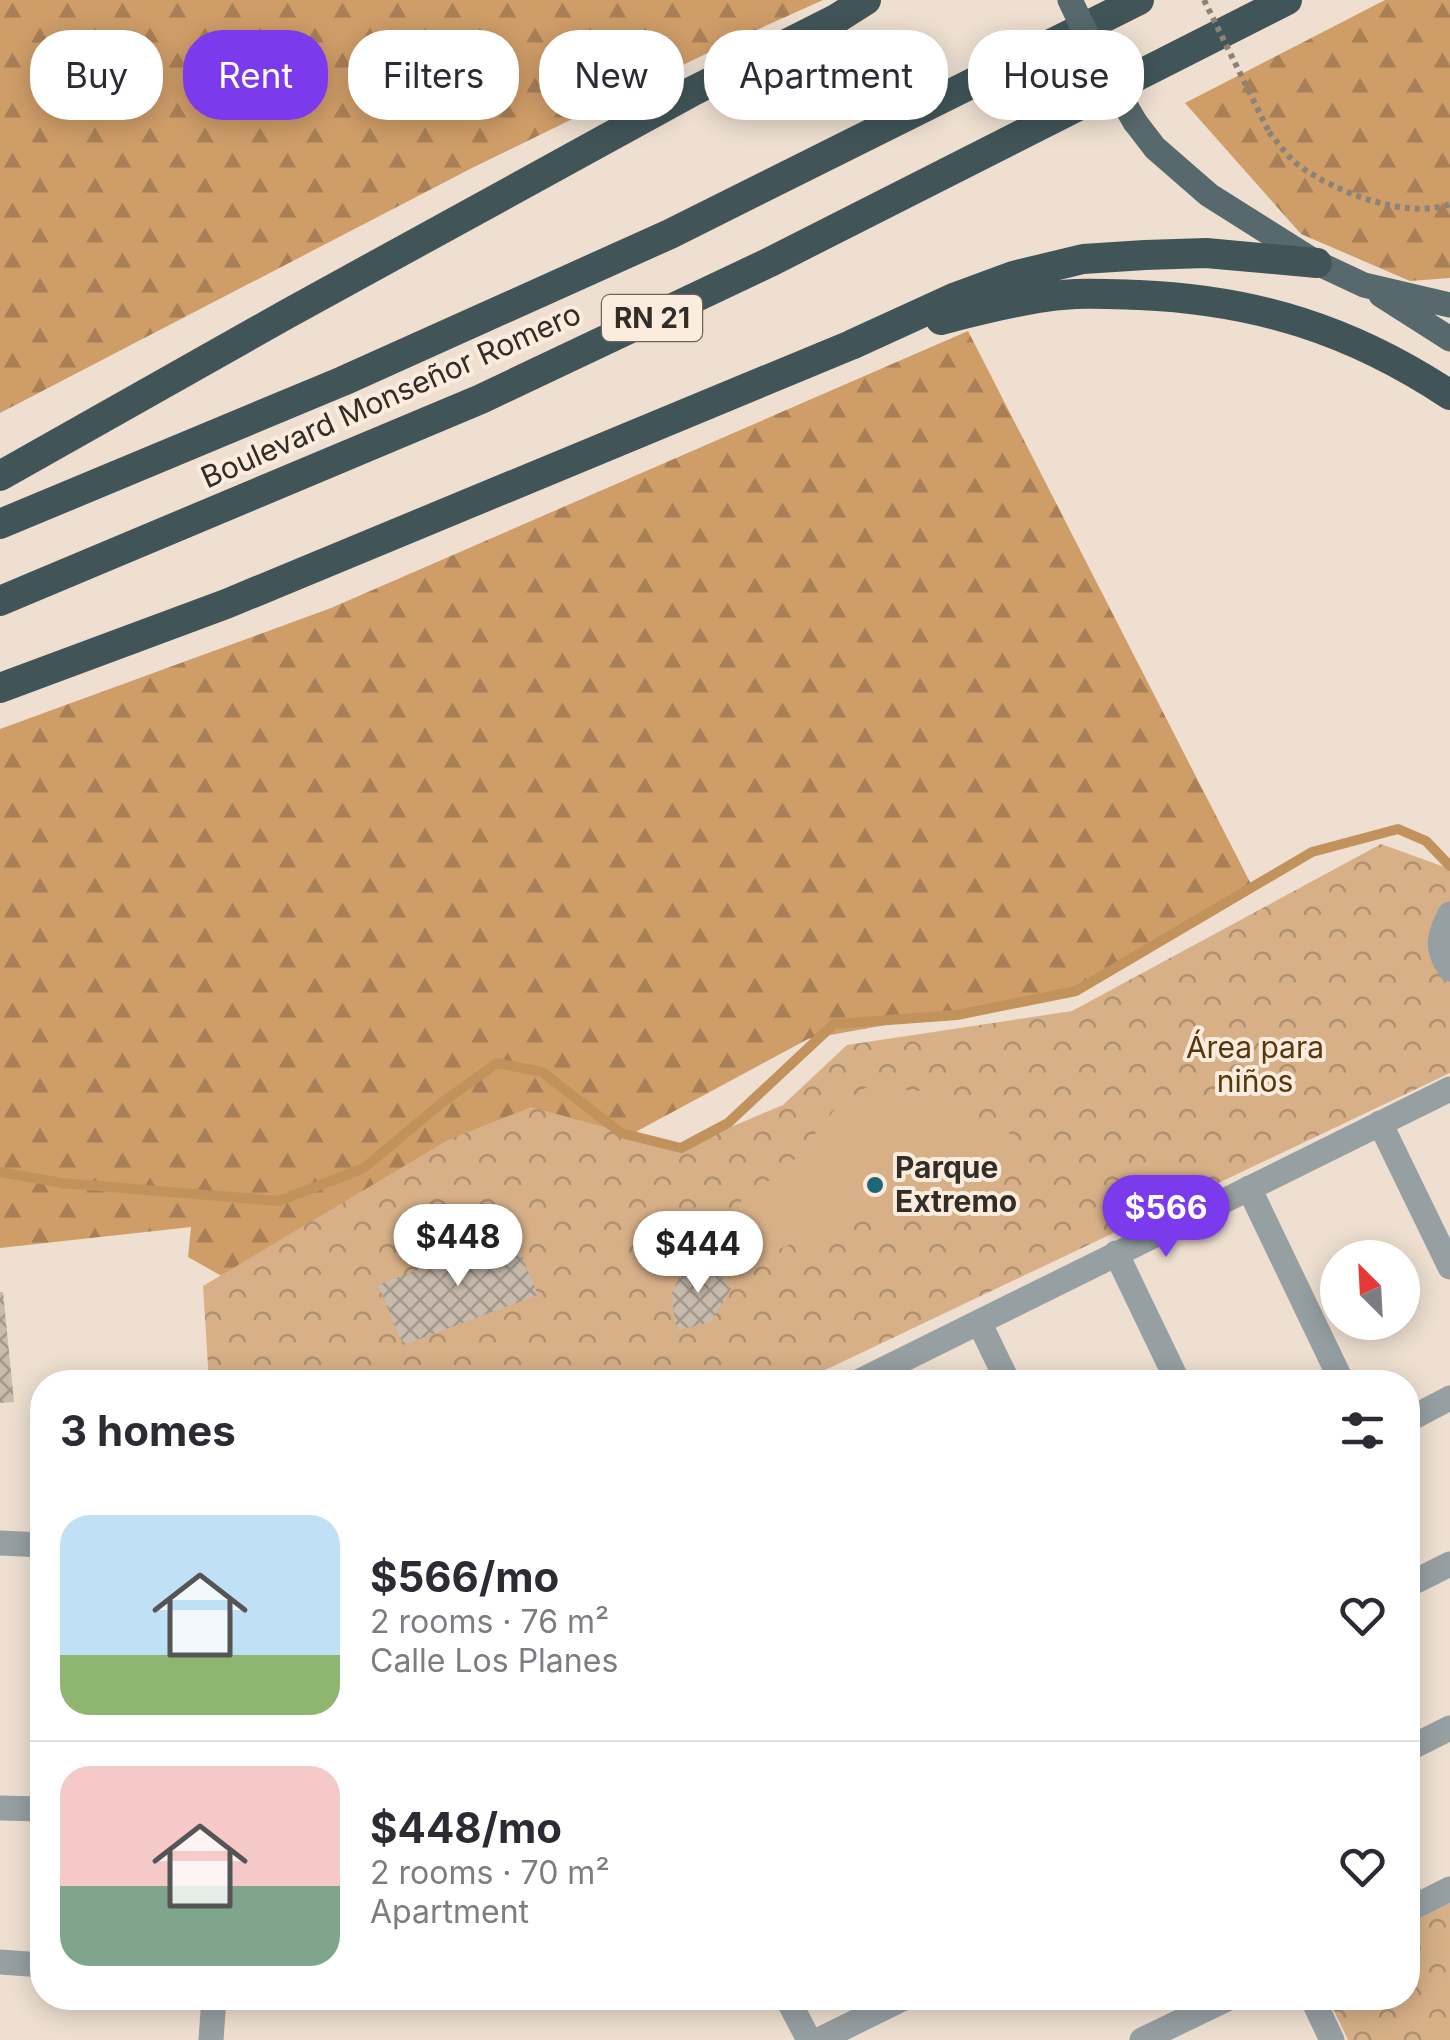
<!DOCTYPE html>
<meta charset="utf-8">
<style>
:root{--surface:#fff;--page:#f2f2f3;--text:#2b2b33;--muted:#7c7c81;--line:#e1e1e2;--accent:#7c3aed}
body{margin:0;font-family:Inter,sans-serif;background:var(--page);color:var(--text);height:100vh;display:flex;flex-direction:column;font-size:38px;white-space:nowrap}
*{box-sizing:border-box;margin:0}
p{font-size:32px;color:var(--muted)}
.icon{flex:none;width:55px;height:55px;fill:none;stroke:currentColor;stroke-width:2;stroke-linecap:round;stroke-linejoin:round}
.map{position:relative;flex:1;overflow:hidden}
.side{position:absolute;left:30px;top:1370px;width:1390px;height:640px;display:flex;flex-direction:column;background:var(--surface);border-radius:40px;box-shadow:0 5px 25px #0003}
.side>*{flex:none}
.banner{position:absolute;left:30px;top:30px;width:1390px;height:90px;display:flex;gap:20px}
.needle{width:65px;rotate:336deg}
.buttons{position:absolute;left:1320px;top:1240px;display:grid;gap:20px}
.buttons a{display:grid;place-items:center;width:100px;height:100px;border-radius:50%;background:var(--surface);box-shadow:0 5px 25px #0003;font-size:50px}
.price{position:absolute;translate:-50% -85px;padding:0 22px;border-radius:35px;background:#fff;color:#222;font-size:32px;line-height:65px;filter:drop-shadow(0 2px 5px #0008)}
.price::after{content:'';position:absolute;left:50%;top:60px;width:30px;height:22px;margin-left:-15px;background:inherit;clip-path:polygon(0 0,100% 0,50% 100%)}
.price.current{background:var(--accent);color:#fff}
ul{padding:0;list-style:none}
li{display:flex;align-items:center;gap:30px;height:250px;padding:0 30px}
li+li{border-top:2px solid var(--line)}
li span{display:grid;place-items:center;flex:none;width:280px;height:200px;border-radius:30px;color:#555}
li>.icon{margin-inline-start:auto}
span .icon{width:120px;height:120px;fill:#fffc;stroke-width:1}
li b{font-size:42px}
h2{display:flex;justify-content:space-between;align-items:center;height:120px;padding:0 30px;font-size:42px}
.tag{padding:0 35px;border-radius:40px;background:var(--surface);box-shadow:0 5px 25px #0003;font-size:35px;line-height:90px}
.tag.current{background:var(--accent);color:#fff}
.map>svg:first-child{display:block}
.forest{fill:url(#forest-firs)}
.park{fill:url(#park-crowns)}
.garden{fill:#d7b088}
.lines{fill:none;stroke-linecap:round;stroke-linejoin:round}
.stream{stroke:#c2925d;stroke-width:10}
.building{fill:url(#building-cross-hatch)}
.path{stroke:#8c8378;stroke-width:6;stroke-dasharray:5 5;stroke-linecap:butt}
.minor{stroke:#969fa2;stroke-width:25}
.major{stroke:#57696c;stroke-width:25}
.highway{stroke:#415559;stroke-width:30}
.path-bridge{stroke:#8c8378;stroke-width:6;stroke-dasharray:5 5;stroke-linecap:butt}
.major-bridge{stroke:#57696c;stroke-width:25}
.poi-dot{fill:#1e6774;stroke:#fbecdd;stroke-width:4}
.labels{text-anchor:middle;stroke-width:8;stroke-linejoin:round;paint-order:stroke}
.shield{fill:#fbecdd;stroke:#6e665e;stroke-width:2.5}
.shield-label{font-size:28px;font-weight:bold;fill:#322d27}
.street-label{font-size:30px;fill:#322d27;stroke:#fbecdd}
.park-label{font-size:30px;fill:#59370c;stroke:#fbecdd}
.poi-label{font-size:30px;font-weight:bold;fill:#322d27;stroke:#fbecdd;text-anchor:start}
</style>
<div class="map">
<svg width="1450" height="2040" viewBox="0 0 1450 2040">
<defs>
<pattern id="forest-firs" width="22" height="20" patternUnits="userSpaceOnUse" patternTransform="scale(2.5)"><rect width="22" height="20" fill="#cf9d68"/><path d="M5 1l3.5 6h-7zM16 11l3.5 6h-7z" fill="#a98056"/></pattern>
<pattern id="park-crowns" width="20" height="18" patternUnits="userSpaceOnUse" patternTransform="scale(2.5)"><rect width="20" height="18" fill="#d7b088"/><path d="M2 6a3 3 0 1 1 6 0M12 15a3 3 0 1 1 6 0" fill="none" stroke="#af906f"/></pattern>
<pattern id="building-cross-hatch" width="8" height="8" patternUnits="userSpaceOnUse" patternTransform="scale(2.5)"><rect width="8" height="8" fill="#c8baac"/><path d="M0 0l8 8M0 8l8-8" fill="none" stroke="#a3988c"/></pattern>
</defs>
<rect width="100%" height="100%" fill="#eedfd0"/>
<path class="forest" d="M0 0H823L730 42 472 168 0 413Z
M1385 0H1450V278L1410 281 1301 234 1185 103Z
M968 331 1254 890 1069 992 808 1039 565 1170 257 1296 188 1257 191 1227 0 1248V729L331 608Z"/>
<path class="park" d="M1381 844 1450 869V1073L800 1382H209L203 1286 448 1140 531 1107 681 1148 783 1105 847 1045 1072 1011Z
M1450 1903V2040H1348L1328 1998H1408V1924Z"/>
<path class="garden" d="M865 1088 938 1092 969 1127H1007L1019 1158C1003 1171 988 1189 970 1199 939 1217 897 1228 866 1209L769 1254 750 1228 740 1198 785 1171 836 1108Z"/>
<g class="lines">
<path class="stream" d="M0 1172 62 1183 279 1201 364 1168 444 1101 497 1063 542 1072 621 1133 681 1148 728 1123 834 1024 957 1015 1076 991 1312 852 1398 829 1426 841 1450 866"/>
</g>
<path class="building" d="M512 1233 538 1295 403 1345 378 1285Z
M685 1263 714 1267 731 1289 711 1322 677 1330 671 1296Z
M0 1292H3L14 1402 0 1403Z"/>
<g class="lines">
<path class="path" d="M1269 132C1279 144 1288 158 1301 167 1336 192 1407 220 1450 204"/>
<path class="minor" d="M1450 914C1439 937 1435 947 1450 969
M1380 1123 1450 1267
M1249 1188 1342 1382
M1116 1253 1178 1382
M979 1322 1008 1382
M858 1382 1450 1089
M1408 1420 1450 1398
M0 1543 42 1545
M1408 1585 1450 1564
M1408 1749 1450 1728
M0 1808 42 1809
M1408 1910 1450 1889
M0 1962 42 1965
M787 1998 809 2040
M1312 1998 1332 2040
M211 2040 214 1998
M819 2040 904 1998
M1142 2040 1229 1998"/>
<path class="major" d="M1135 122 1155 148 1209 195 1317 263 1364 285 1450 305
M1381 295 1450 339"/>
<path class="highway" d="M941 320C975 311 1011 302 1046 297 1077 292 1108 294 1139 295 1256 300 1352 330 1450 395
M0 476 287 314 693 91 836 19 866 0
M0 524 343 381 670 234 1139 0
M0 601 481 399 768 263 1287 0
M0 688 226 604 851 345 956 297 1013 276 1083 259 1145 255 1206 253 1317 263"/>
<path class="path-bridge" d="M1204 0 1269 132"/>
<path class="major-bridge" d="M1070 0 1095 53 1135 122"/>
</g>
<circle class="poi-dot" cx="875" cy="1185" r="10"/>
<g class="labels">
<rect class="shield" x="602" y="295" width="100" height="46" rx="8"/>
<g class="shield-label">
<text x="652" y="328">RN 21</text>
</g>
<g class="street-label">
<text transform="translate(391 396) rotate(-24)" y="10">Boulevard Monseñor Romero</text>
</g>
<g class="park-label">
<text x="1255" y="1058">Área para<tspan x="1255" dy="34">niños</tspan></text>
</g>
<g class="poi-label">
<text x="895" y="1178">Parque<tspan x="895" dy="34">Extremo</tspan></text>
</g>
</g>
</svg>
<div class="buttons">
<a><svg class="needle" viewBox="-14 -14 28 28"><path d="M0-13l5 13h-10z" fill="#e53935"/><path d="M0 13l5-13h-10z" fill="#7c7c81"/></svg></a>
</div>
<b class="price current" style="left:1166px;top:1260px">$566</b>
<b class="price" style="left:458px;top:1289px">$448</b>
<b class="price" style="left:698px;top:1296px">$444</b>
<div class="banner">
<a class="tag">Buy</a>
<a class="tag current">Rent</a>
<a class="tag">Filters</a>
<a class="tag">New</a>
<a class="tag">Apartment</a>
<a class="tag">House</a>
</div>
<section class="side">
<h2>3 homes<svg class="icon" aria-label="filters" viewBox="0 0 24 24"><path d="M4 7h16M4 17h16"/><circle cx="9" cy="7" r="2"/><circle cx="15" cy="17" r="2"/></svg></h2>
<ul>
<li><span style="background:linear-gradient(#bfe0f5 70%,#8fb573 0)"><svg class="icon" aria-label="home" viewBox="0 0 24 24"><path d="M3 11l9-7 9 7M6 9v11h12V9"/></svg></span><div><b>$566/mo</b><p>2 rooms · 76 m²</p><p>Calle Los Planes</p></div><svg class="icon" aria-label="heart" viewBox="0 0 24 24"><path d="M12 20l-8-8c-3-5 5-10 8-4 3-6 11-1 8 4z"/></svg></li>
<li><span style="background:linear-gradient(#f6c9c9 60%,#7fa58c 0)"><svg class="icon" aria-label="home" viewBox="0 0 24 24"><path d="M3 11l9-7 9 7M6 9v11h12V9"/></svg></span><div><b>$448/mo</b><p>2 rooms · 70 m²</p><p>Apartment</p></div><svg class="icon" aria-label="heart" viewBox="0 0 24 24"><path d="M12 20l-8-8c-3-5 5-10 8-4 3-6 11-1 8 4z"/></svg></li>
</ul>
</section>
</div>
